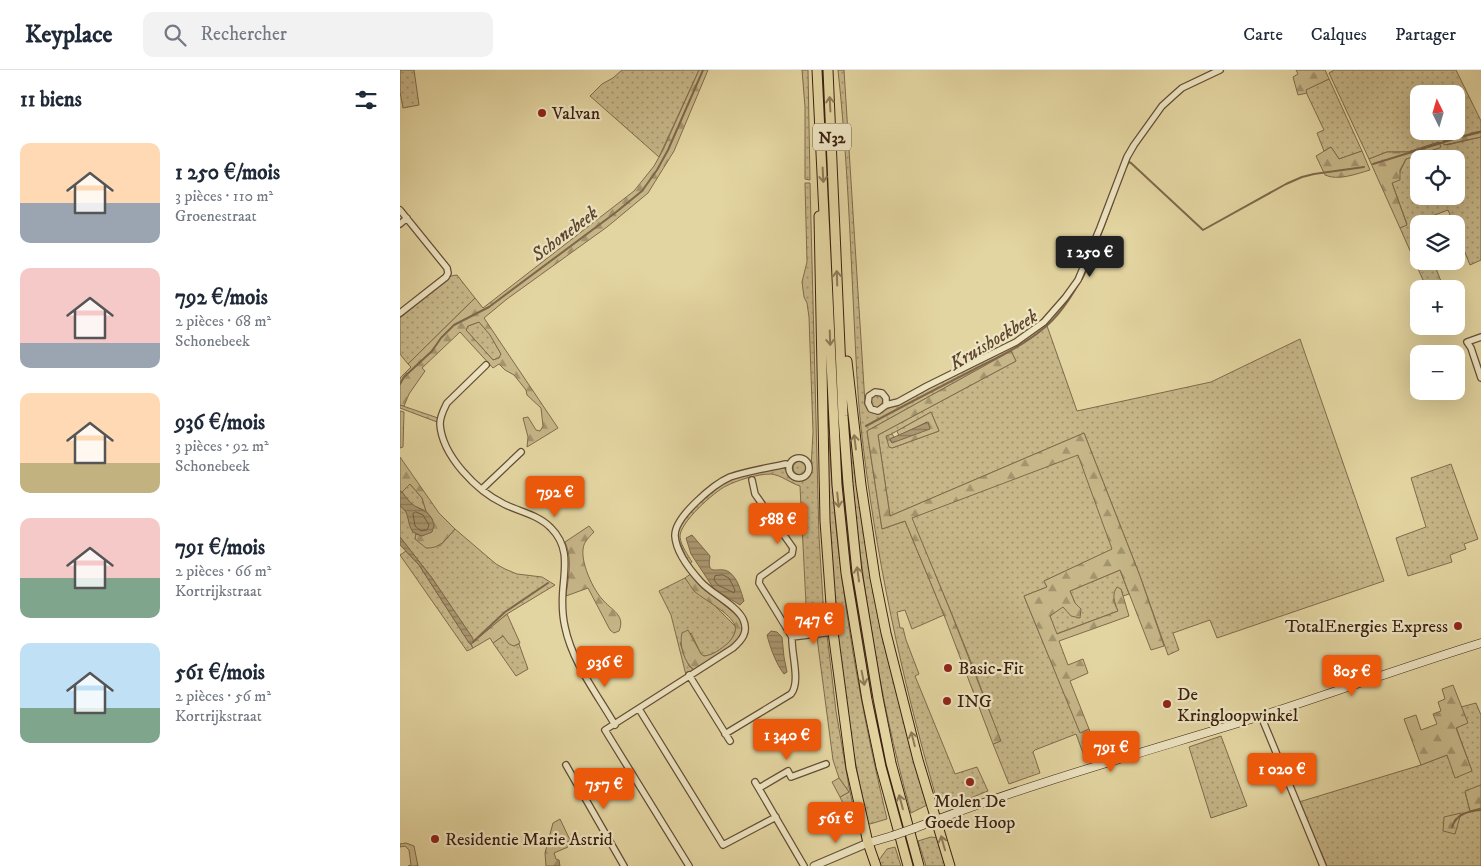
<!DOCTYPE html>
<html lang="fr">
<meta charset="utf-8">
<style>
:root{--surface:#fff;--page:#f2f2f3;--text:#1f2937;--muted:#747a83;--line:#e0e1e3;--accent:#ea580c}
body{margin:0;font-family:"IM FELL DW Pica",serif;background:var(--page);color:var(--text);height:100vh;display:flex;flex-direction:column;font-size:19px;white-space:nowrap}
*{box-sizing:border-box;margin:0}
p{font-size:16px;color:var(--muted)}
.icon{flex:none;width:28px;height:28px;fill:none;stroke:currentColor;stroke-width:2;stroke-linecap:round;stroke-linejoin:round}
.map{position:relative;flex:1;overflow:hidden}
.drawer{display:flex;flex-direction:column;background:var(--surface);width:400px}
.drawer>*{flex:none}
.needle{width:32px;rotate:355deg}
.fabs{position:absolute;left:1010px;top:15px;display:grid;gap:10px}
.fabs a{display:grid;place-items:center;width:55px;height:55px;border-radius:10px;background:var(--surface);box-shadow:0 5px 20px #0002;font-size:25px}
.price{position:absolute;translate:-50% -42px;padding:0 11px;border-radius:5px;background:var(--accent);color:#fff;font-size:16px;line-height:32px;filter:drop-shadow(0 1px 2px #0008)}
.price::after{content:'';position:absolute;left:50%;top:30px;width:15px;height:11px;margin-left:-8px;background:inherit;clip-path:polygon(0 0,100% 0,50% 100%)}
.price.current{background:#222;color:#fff}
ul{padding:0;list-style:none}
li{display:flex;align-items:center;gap:15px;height:125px;padding:0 20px}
li span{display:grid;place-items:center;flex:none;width:140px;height:100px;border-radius:10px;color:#555}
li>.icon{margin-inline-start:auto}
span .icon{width:60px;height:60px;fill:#fffc;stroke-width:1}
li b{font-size:21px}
h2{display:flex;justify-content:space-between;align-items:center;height:60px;padding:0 20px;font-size:21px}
header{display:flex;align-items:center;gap:30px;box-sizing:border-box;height:70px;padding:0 25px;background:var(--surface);border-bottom:1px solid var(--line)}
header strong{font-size:24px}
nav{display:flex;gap:28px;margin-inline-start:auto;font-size:18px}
.search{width:350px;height:45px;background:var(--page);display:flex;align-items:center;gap:12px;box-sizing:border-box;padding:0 18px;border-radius:10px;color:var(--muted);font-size:19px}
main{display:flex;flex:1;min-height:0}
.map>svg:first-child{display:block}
.grass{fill:url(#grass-dots);stroke:#806b4c;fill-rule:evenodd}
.forest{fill:url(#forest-firs);stroke:#806b4c;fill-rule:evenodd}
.water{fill:url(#water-rules);stroke:#7e674a}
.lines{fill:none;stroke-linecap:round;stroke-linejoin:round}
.shore{stroke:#725c40;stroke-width:1}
.stream{stroke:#7e674a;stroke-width:2}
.minor-casing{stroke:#654d34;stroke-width:8}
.tertiary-casing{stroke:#654d34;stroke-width:9}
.secondary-casing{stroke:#3b2010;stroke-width:9}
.trunk-casing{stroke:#3b2010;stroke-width:11}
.minor{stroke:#ede4c2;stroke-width:5.5}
.tertiary{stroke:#ede4c2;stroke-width:7}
.secondary{stroke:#ede4c2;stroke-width:8}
.trunk{stroke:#e3d5a1;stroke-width:9}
.secondary-bridge-casing{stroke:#3b2010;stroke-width:9;stroke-linecap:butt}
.secondary-bridge{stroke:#ede4c2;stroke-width:8}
.oneway{stroke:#8f7a58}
.poi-dot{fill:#8f2418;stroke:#ede4c2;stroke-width:2}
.labels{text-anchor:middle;stroke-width:4.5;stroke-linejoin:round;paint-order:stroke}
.shield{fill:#ede4c2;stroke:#705b45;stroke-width:1}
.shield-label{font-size:16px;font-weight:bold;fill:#3b2010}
.poi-label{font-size:18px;fill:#3b2010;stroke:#ede4c2;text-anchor:start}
.water-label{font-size:19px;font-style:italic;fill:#5c442d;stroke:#ede4c2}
</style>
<header>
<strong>Keyplace</strong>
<div class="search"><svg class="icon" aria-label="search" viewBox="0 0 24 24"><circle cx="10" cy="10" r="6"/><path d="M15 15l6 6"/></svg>Rechercher</div>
<nav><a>Carte</a><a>Calques</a><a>Partager</a></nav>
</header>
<main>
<section class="drawer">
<h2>11 biens<svg class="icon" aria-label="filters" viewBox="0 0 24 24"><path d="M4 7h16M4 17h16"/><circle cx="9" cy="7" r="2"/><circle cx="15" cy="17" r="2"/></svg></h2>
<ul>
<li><span style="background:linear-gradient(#ffd9b3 60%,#9aa5b1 0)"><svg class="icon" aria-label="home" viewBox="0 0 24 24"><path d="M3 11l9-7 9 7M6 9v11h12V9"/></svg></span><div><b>1 250 €/mois</b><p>3 pièces · 110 m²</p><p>Groenestraat</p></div></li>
<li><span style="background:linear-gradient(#f6c9c9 75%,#9aa5b1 0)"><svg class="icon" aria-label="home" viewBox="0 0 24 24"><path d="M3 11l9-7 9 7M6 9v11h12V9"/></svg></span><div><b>792 €/mois</b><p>2 pièces · 68 m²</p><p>Schonebeek</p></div></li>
<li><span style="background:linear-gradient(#ffd9b3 70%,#c2b280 0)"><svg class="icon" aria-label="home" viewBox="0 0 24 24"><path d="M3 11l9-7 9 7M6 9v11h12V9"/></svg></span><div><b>936 €/mois</b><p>3 pièces · 92 m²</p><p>Schonebeek</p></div></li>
<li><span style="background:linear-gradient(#f6c9c9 60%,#7fa58c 0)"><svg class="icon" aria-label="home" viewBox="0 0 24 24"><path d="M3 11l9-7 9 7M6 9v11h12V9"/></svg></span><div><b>791 €/mois</b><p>2 pièces · 66 m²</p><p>Kortrijkstraat</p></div></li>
<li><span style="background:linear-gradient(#bfe0f5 65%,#7fa58c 0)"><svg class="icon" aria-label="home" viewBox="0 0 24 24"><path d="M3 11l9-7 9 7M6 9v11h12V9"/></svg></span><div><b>561 €/mois</b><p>2 pièces · 56 m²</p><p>Kortrijkstraat</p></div></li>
</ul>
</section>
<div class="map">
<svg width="1081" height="796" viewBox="0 0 1081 796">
<defs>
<pattern id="grass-dots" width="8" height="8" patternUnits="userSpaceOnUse" patternTransform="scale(1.25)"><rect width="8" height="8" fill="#c6b688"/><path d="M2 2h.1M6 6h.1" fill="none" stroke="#a2946e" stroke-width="1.8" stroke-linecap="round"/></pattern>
<pattern id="forest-firs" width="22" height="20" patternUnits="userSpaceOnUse" patternTransform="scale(1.25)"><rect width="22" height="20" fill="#c6b688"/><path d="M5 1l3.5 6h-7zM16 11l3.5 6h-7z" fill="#a2946e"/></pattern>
<pattern id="water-rules" width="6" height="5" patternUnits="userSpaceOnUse" patternTransform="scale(1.25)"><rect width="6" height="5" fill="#aa9770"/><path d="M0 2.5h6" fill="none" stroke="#8c7b5b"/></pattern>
</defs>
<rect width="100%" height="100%" fill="#e3d5a1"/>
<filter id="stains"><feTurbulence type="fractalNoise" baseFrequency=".004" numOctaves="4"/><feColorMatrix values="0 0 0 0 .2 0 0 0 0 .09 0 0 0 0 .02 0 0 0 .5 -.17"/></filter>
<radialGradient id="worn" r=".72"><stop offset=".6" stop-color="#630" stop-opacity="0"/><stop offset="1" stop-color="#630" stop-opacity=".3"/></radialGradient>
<path class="grass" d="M0 0H14L19 35 3 38 0 22Z
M222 0H299L259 87 190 26 202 14 213 8Z
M402 0H408L410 110 405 109V37Z
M438 0H444L465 333 470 341 476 344 493 336 646 253 677 341 811 312 900 269 984 511 817 568 810 550 773 563 779 580 768 585 740 506 684 363 490 446 478 365 616 291 611 281 467 361 482 459 505 451 544 545 512 559 505 540 497 542 500 558H503L506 570 519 604 515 606 555 704 577 697 588 721C574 726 549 740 536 727 501 606 475 483 461 358 457 322 456 285 454 248 450 166 447 82 438 0ZM531 342 539 361 492 378 486 367Z
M934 0H1056L1081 51V61L1071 63 1047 75 1081 67V190L1070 195 1056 160V154H1054L1048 140 1016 152 1019 159V191H1033L1044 219H1027L1000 158 1007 154 992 113 999 104 1006 89 1039 72 1008 82H987L969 89 929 3ZM1019 24H1056V61H1019ZM1019 89H1056V126H1019Z
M929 9 962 81 939 89 931 77 924 81 917 63 924 60 905 20Z
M405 113H410L419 467 423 531 436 641 449 717 455 745V758L440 727 449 722 439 708 433 690 416 560 406 534 400 416C390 413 381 405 371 404 357 404 338 410 326 416 314 422 279 453 280 467 281 476 288 485 292 492L289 494 278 468V457L305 425 320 414 345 404 383 397 393 409 400 410 408 407 411 399 413 362 409 247 407 233 404 227 402 212 407 192Z
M57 205 75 228 8 294 0 284V248L51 206Z
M79 252 90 264 101 284 99 288 93 290 66 260 68 256Z
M480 324 485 330 482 338H473L469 330 474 325Z
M0 335 38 348 37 352 0 338Z
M449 367H451L469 486 527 735 511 743C477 620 458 494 449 367Z
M426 368H429C436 497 457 623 487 749L470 754 467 753 447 648 431 508Z
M678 384 713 479 644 511 647 517 624 526 680 662 689 659 698 686 686 691 676 664 635 680 633 682 640 703 609 714 593 674 600 671C574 595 543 522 511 448Z
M393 398a7 7 0 1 1 14 0a7 7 0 1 1-14 0Z
M1051 394 1078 469 1064 474 1066 479 1050 485 1052 492 1008 506 996 468 1026 457 1011 408Z
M10 414 22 428 26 441 12 435 2 422Z
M0 436C13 444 5 456 16 464L15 469 40 476 55 459 96 494 105 499 117 504 142 507 155 515 107 544 74 572 32 508 0 467Z
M6 481 19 495 73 578 67 581 0 485Z
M720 500 729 524 723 526 721 519 713 530 718 541 656 564 650 546 663 536 666 540 675 533 670 521Z
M285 508 295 521 314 535 336 557C335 571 318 585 304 586L301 584 291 563 280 573 289 596 294 600 286 605 271 545 259 521Z
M103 566 114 576 119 574 128 599 116 606 93 573Z
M1076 633 1081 645V715L1065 722 1070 741 1081 738V796H927L899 732 1021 695 1047 685 1072 701 1056 657 1067 653 1061 637Z
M821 666 847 736 811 748 789 677Z
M531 767 538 768 545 796H526L518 771Z
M495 777 501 796H481L479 790 487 779Z"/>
<path class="forest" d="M299 0H308L274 81 248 123 207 157 107 229 84 248 158 358 127 377 128 367 123 348 128 347 136 360 140 361 143 356 141 338 127 325 126 320 114 305 105 300 99 294 93 298 60 262 22 298 25 301 9 324 4 336 0 335V308L11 297 8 294 75 228 83 238 234 121 254 96 263 80ZM79 252 90 265 101 284 99 288 93 290 66 260 68 256Z
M896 0H925L929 9 906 20 907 23 898 25 893 7 898 4Z
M1081 61V67L1044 75 1043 71Z
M1039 72 1041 77 1039 78 1006 89 1000 100V110L992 113 1007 155 1000 158 969 89 987 82H1008Z
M931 77 939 89 962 81 970 100C956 104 938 111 925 105L916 86Z
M611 281 616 291 478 365 490 446 684 363 740 506 764 576 751 580 720 500 670 521 675 533 681 539 680 548 671 546 663 537 650 546 657 564 718 541C715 533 711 525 717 517L721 519 729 546 659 571 668 595 683 589 688 603 670 611 689 659 680 663 624 526 647 517 644 511 712 479 678 385 512 448 552 545 601 671 593 674 544 545 505 451 482 459 467 361Z
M0 341 4 342 3 377 0 378Z
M531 342 539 361 492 378 489 377 486 366 492 364 494 367 490 369 492 373 527 352 499 366 497 361Z
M0 387 39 443 55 459C46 469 40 479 26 478L15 469 16 464 22 466 33 450 26 441 22 428 10 414 2 422 0 421Z
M189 456 194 462C191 465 188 468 186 471 176 484 192 518 202 529 211 540 226 545 219 561L214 563 210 560 188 518 166 526C168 507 173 490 165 472Z
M292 503 313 526 338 546C356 571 310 590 294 600 284 592 279 575 282 563L288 560 301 584 304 586C313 585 321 579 328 573 332 569 337 562 335 556 331 543 304 530 294 521 291 517 288 512 285 508Z
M107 544 120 573 114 576 109 574 103 566 93 573 90 568 73 578 71 574Z
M1053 615 1068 653 1056 658 1072 701 1055 708 1047 685 1021 695 1004 649 1016 645 1021 660 1037 654 1033 644 1041 641 1038 632 1045 629 1042 619Z
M439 708 449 722 440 727 432 712Z
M1081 715V738L1070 741 1065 721Z
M1061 743 1055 764 1043 761 1044 747Z
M160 749 170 770 166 773 168 777 154 783 156 789 159 790 160 796H146L145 783 153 753Z
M6 773 14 776 18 796H8L11 795 9 780 5 776 0 777V774Z"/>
<path class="water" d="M528 352 530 359 492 373 490 369Z
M0 421C4 424 7 429 11 433 21 442 30 439 34 455L32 462 22 466 13 462C6 453 11 443 0 436Z
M292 465 310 486C306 509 319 495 329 502 338 508 341 522 344 531L340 535 314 519 291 484 286 468Z
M0 467 32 508 72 567 74 572 71 574 69 573 19 495 0 475Z
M371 561 377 562 382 567 384 587 387 602 384 604C376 594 370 577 367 565Z"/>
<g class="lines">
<path class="shore" d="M16 442 23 445 29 455 27 460 21 461 15 456 13 444Z
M323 505 329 508 335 520 334 523 318 515 314 510 315 506Z"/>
<path class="stream" d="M973 94 1057 68 1081 62
M726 97 729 92 731 93 803 160 886 114 902 107 914 104 964 97
M682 209 691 190 713 132
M0 314 4 307 32 281 41 268 54 255 89 237 215 143 242 121 257 100 268 80 303 0
M466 356C501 337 536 319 571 301 596 288 623 276 644 258 659 246 670 229 679 213
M73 572 105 542 148 513
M1052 757C1056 744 1068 741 1081 740"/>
<g class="minor-casing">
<path id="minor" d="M0 140 47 198 48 203 46 207 0 243
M0 154 7 148
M1081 267 1067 272 1071 278 1081 308
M86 295 47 333C44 339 40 346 40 354 42 386 77 421 104 434 120 442 139 445 151 458 169 476 165 496 163 519 162 532 162 544 165 557 172 592 197 624 215 655
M486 335V328L482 323 475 322 469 326 468 333 471 339 478 341 486 335 498 332 527 316 616 272 644 252 665 228 678 210 700 158 727 87 734 75 762 36 773 26 782 18 820 0
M389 398a10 10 0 1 1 20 0a10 10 0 1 1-20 0Z
M82 419 121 382
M392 567 433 562
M289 605 330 671
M239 639 323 775 376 747
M861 646 923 796
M325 664 391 624C401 612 391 583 392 567L359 513 360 507 392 484 393 478 355 424 352 410
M166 695 224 796
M355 712 404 796
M359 718 388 701 391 707 426 694
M289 796 205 660 333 578C342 570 349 562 343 549 336 535 312 524 301 512 290 500 276 483 275 466 274 447 314 414 330 407 348 401 367 398 386 394L389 395"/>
</g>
<g class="tertiary-casing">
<path id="tertiary" d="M414 796 468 773"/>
</g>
<g class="secondary-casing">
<path id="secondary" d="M515 758C628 714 745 682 861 646 935 622 1007 596 1081 573
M468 773 492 766"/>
</g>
<g class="trunk-casing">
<path id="trunk" d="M417 0 437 415 446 503 467 630 481 697 508 796
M428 0 443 346 448 414 457 502 478 628 491 693 519 796
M419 146 425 451 433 562 451 698 468 773 476 796
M447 291 461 415 475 508 486 563 518 690 550 796"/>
</g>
<use href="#minor" class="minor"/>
<use href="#tertiary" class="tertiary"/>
<use href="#secondary" class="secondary"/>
<use href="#trunk" class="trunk"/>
<g class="secondary-bridge-casing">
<path id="secondary-bridge" d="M492 766 515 758"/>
</g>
<use href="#secondary-bridge" class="secondary-bridge"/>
</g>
<defs><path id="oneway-shaft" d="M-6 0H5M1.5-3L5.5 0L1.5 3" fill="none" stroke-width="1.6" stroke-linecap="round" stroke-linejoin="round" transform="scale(1.25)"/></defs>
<g class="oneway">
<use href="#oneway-shaft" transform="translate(430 34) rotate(-93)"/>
<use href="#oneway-shaft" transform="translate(423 105) rotate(87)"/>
<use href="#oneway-shaft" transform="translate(437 208) rotate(-92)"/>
<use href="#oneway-shaft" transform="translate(430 268) rotate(88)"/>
<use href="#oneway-shaft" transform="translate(455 372) rotate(-97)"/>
<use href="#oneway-shaft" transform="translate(438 430) rotate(84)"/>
<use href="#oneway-shaft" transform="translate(458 504) rotate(-98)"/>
<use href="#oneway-shaft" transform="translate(463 608) rotate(79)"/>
<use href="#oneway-shaft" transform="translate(513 669) rotate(-104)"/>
<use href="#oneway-shaft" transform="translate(501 732) rotate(-105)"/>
<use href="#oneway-shaft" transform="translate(543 773) rotate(-106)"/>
</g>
<g class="poi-dot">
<circle cx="142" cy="43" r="5"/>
<circle cx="1058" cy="556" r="5"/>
<circle cx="548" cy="598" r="5"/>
<circle cx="547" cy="631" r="5"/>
<circle cx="767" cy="634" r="5"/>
<circle cx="570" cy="712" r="5"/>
<circle cx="35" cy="769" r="5"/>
</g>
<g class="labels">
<rect class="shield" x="413" y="53.5" width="38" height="27" rx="4"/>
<g class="shield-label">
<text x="432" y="73">N32</text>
</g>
<g class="poi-label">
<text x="152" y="49">Valvan</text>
<text x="1048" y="562" text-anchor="end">TotalEnergies Express</text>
<text x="558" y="604">Basic-Fit</text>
<text x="777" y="630">De<tspan x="777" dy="21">Kringloopwinkel</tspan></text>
<text x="557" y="637">ING</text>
<text x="570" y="737" text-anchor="middle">Molen De<tspan x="570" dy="21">Goede Hoop</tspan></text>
<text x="45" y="775">Residentie Marie Astrid</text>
</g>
<g class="water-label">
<text transform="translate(164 163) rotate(-37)" y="7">Schonebeek</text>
<text transform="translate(593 269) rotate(-31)" y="7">Kruishoekbeek</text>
</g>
</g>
<rect width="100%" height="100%" filter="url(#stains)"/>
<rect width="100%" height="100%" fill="url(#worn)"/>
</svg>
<div class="fabs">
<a><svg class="needle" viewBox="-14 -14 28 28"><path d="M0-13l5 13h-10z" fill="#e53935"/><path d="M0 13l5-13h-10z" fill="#747a83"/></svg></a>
<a><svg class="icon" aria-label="locate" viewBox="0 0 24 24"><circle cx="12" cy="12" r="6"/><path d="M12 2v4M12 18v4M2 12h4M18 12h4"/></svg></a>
<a><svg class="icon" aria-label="layers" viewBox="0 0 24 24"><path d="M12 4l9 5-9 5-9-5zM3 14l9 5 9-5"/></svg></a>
<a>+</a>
<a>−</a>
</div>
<b class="price current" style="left:690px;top:208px">1 250 €</b>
<b class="price" style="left:155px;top:448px">792 €</b>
<b class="price" style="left:378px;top:475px">588 €</b>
<b class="price" style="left:414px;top:575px">747 €</b>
<b class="price" style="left:205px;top:618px">936 €</b>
<b class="price" style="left:952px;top:627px">805 €</b>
<b class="price" style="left:387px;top:691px">1 340 €</b>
<b class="price" style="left:711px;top:703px">791 €</b>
<b class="price" style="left:882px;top:725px">1 020 €</b>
<b class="price" style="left:204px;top:740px">757 €</b>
<b class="price" style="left:436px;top:774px">561 €</b>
</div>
</main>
